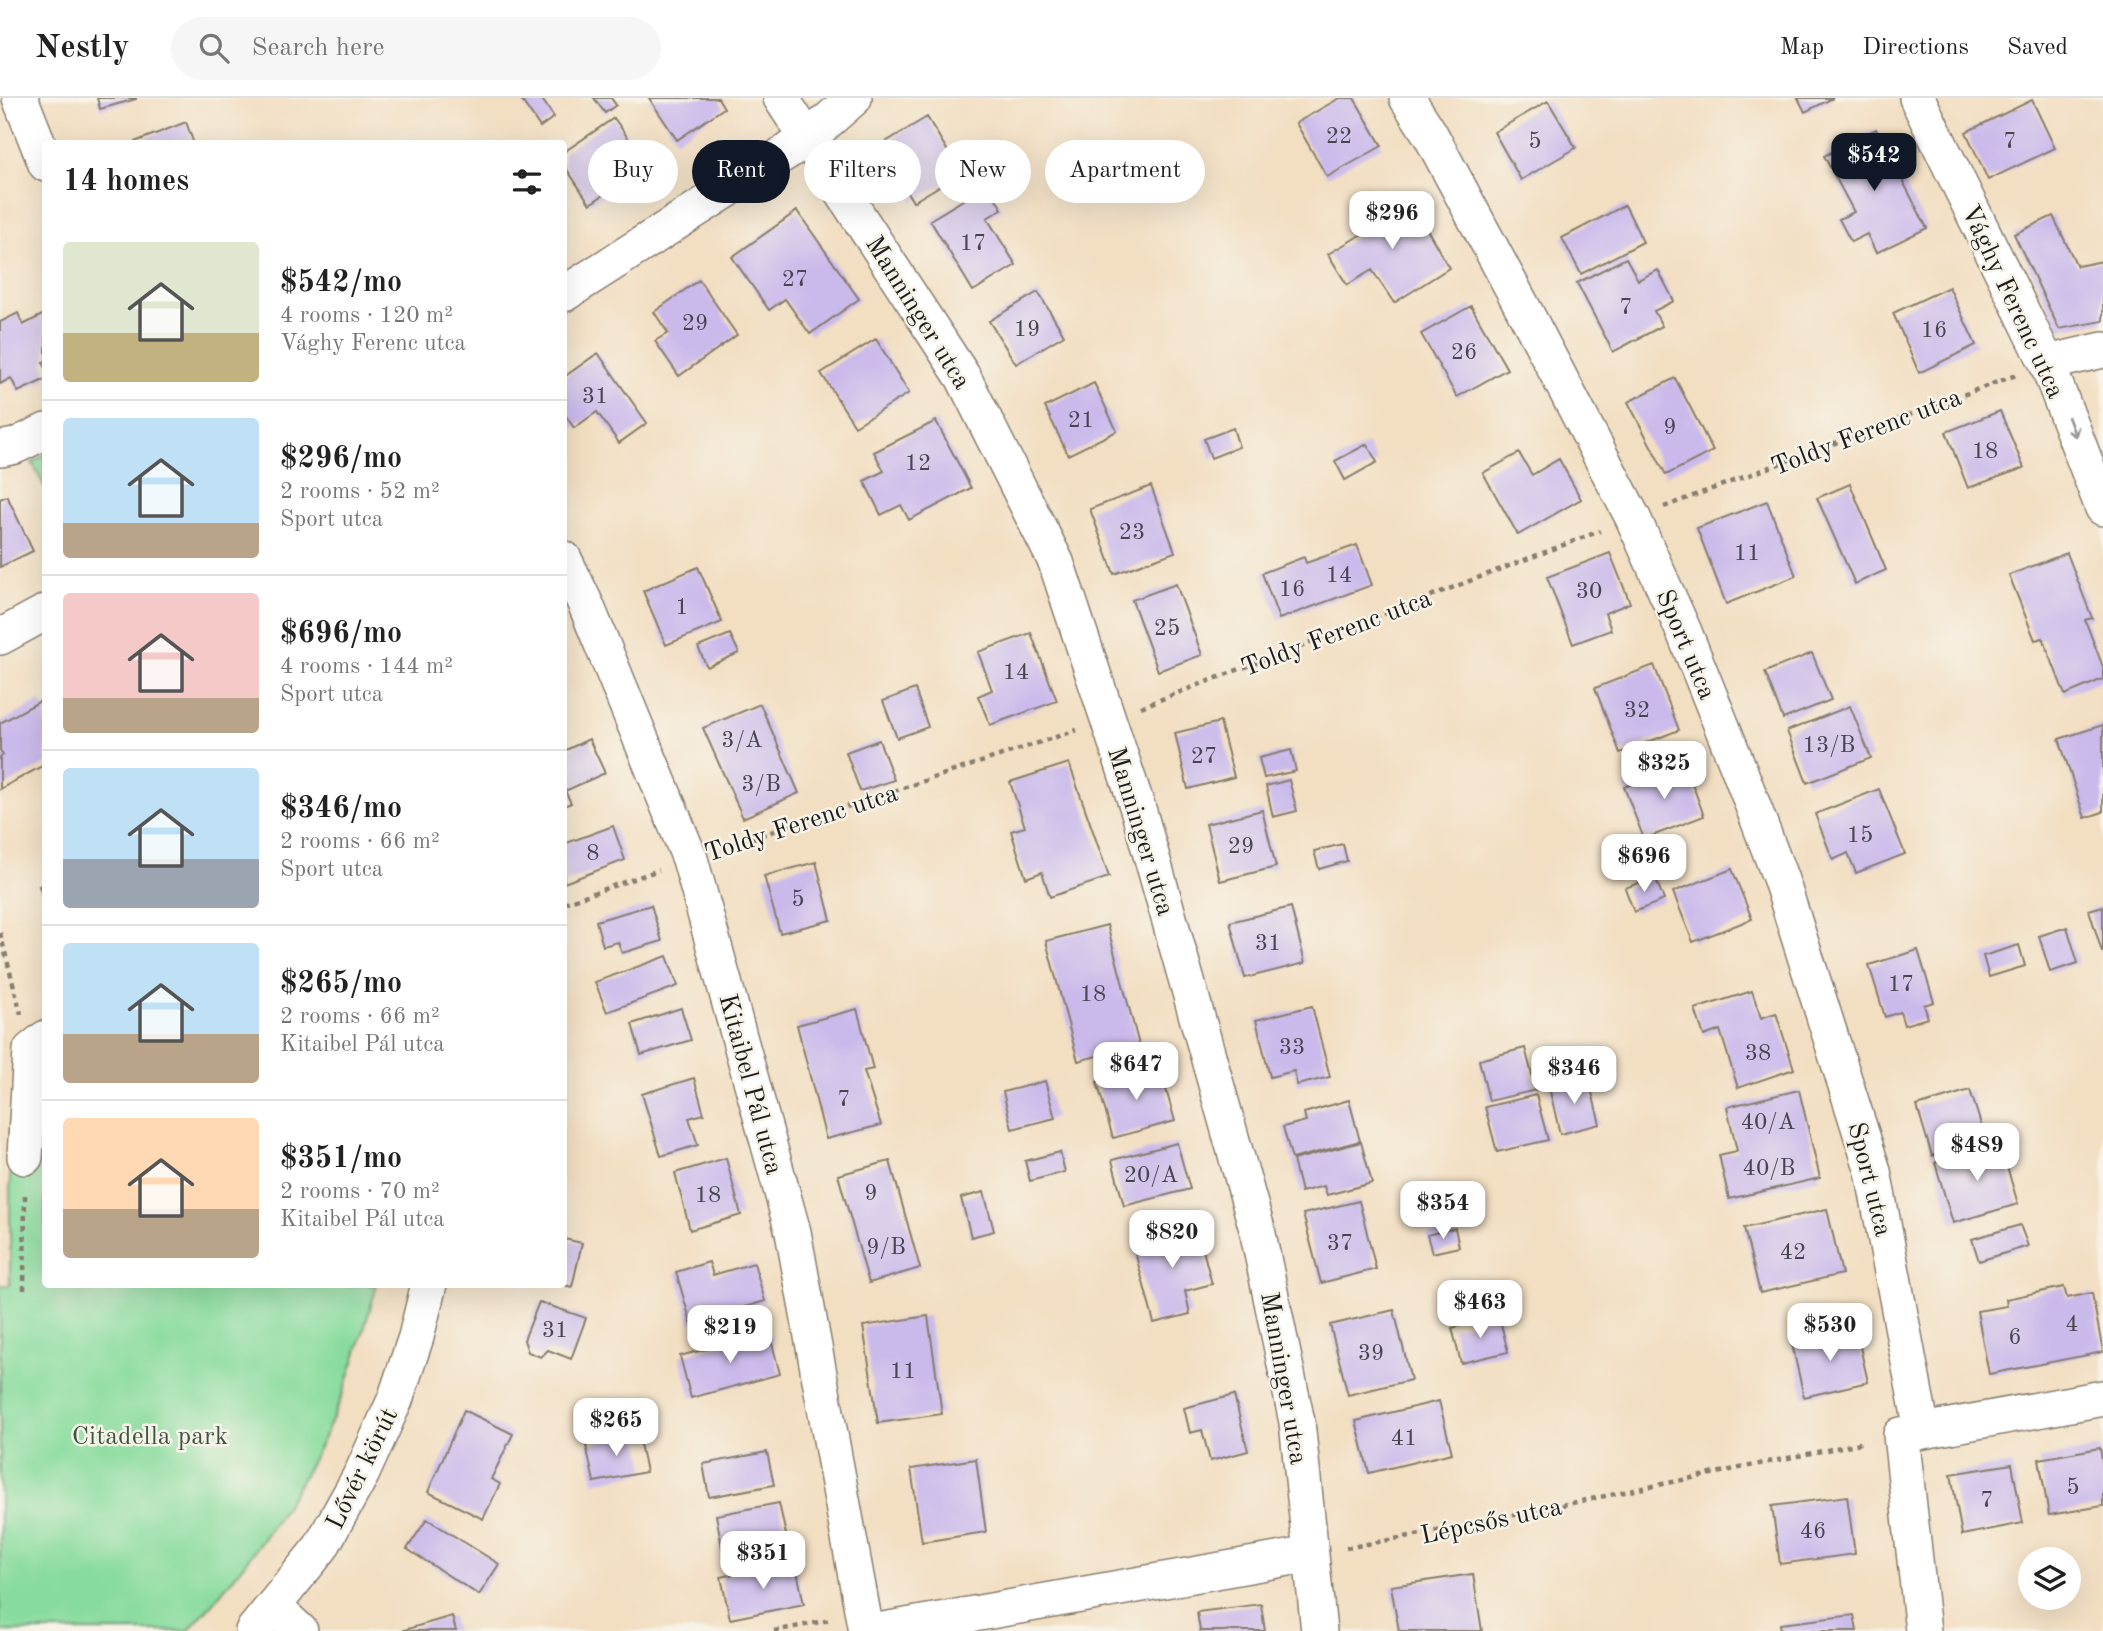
<!DOCTYPE html>
<meta charset="utf-8">
<style>
:root{--surface:#fff;--page:#f6f6f6;--text:#222;--muted:#767676;--line:#e0e0e0;--accent:#111827}
body{margin:0;font-family:"Old Standard TT",serif;background:var(--page);color:var(--text);height:100vh;display:flex;flex-direction:column;font-size:26px;white-space:nowrap}
*{box-sizing:border-box;margin:0}
p{font-size:23px;color:var(--muted)}
.icon{flex:none;width:38px;height:38px;fill:none;stroke:currentColor;stroke-width:2;stroke-linecap:round;stroke-linejoin:round}
.map{position:relative;flex:1;overflow:hidden}
.sheet{position:absolute;left:42px;top:42px;width:525px;height:1148px;display:flex;flex-direction:column;background:var(--surface);border-radius:7px;box-shadow:0 7px 28px #0002}
.sheet>*{flex:none}
.banner{position:absolute;left:588px;top:42px;width:665px;height:63px;display:flex;gap:14px}
.controls{position:absolute;left:2018px;top:1449px;display:grid;gap:14px}
.controls a{display:grid;place-items:center;width:63px;height:63px;border-radius:50%;background:var(--surface);box-shadow:0 7px 28px #0002;font-size:35px}
.price{position:absolute;translate:-50% -60px;padding:0 16px;border-radius:14px;background:#fff;color:#222;font-size:23px;line-height:46px;filter:drop-shadow(0 2px 4px #0008)}
.price::after{content:'';position:absolute;left:50%;top:42px;width:21px;height:16px;margin-left:-10px;background:inherit;clip-path:polygon(0 0,100% 0,50% 100%)}
.price.current{background:var(--accent);color:#fff}
ul{padding:0;list-style:none}
li{display:flex;align-items:center;gap:21px;height:175px;padding:0 21px}
li+li{border-top:2px solid var(--line)}
li span{display:grid;place-items:center;flex:none;width:196px;height:140px;border-radius:7px;color:#555}
li>.icon{margin-inline-start:auto}
span .icon{width:84px;height:84px;fill:#fffc;stroke-width:1}
li b{font-size:30px}
h2{display:flex;justify-content:space-between;align-items:center;height:84px;padding:0 21px;font-size:30px}
.tag{padding:0 24px;border-radius:32px;background:var(--surface);box-shadow:0 7px 28px #0002;font-size:24px;line-height:63px}
.tag.current{background:var(--accent);color:#fff}
header{display:flex;align-items:center;gap:42px;box-sizing:border-box;height:98px;padding:0 35px;background:var(--surface);border-bottom:2px solid var(--line)}
header strong{font-size:33px}
nav{display:flex;gap:38px;margin-inline-start:auto;font-size:24px}
.search{width:490px;height:63px;background:var(--page);display:flex;align-items:center;gap:18px;box-sizing:border-box;padding:0 24px;border-radius:38px;color:var(--muted);font-size:26px}
.map>svg:first-child{display:block}
.green{fill:#87db9c;stroke:#527c5c;stroke-width:2}
.building{fill:#cabaeb}
.lines{fill:none;stroke-linecap:round;stroke-linejoin:round}
.minor-casing{stroke:#877d6e;stroke-width:38}
.path{stroke:#877d6e;stroke-width:4.5;stroke-dasharray:5 5;stroke-linecap:butt}
.minor{stroke:#fff;stroke-width:35}
.oneway{stroke:#999}
.labels{text-anchor:middle;stroke-width:5;stroke-linejoin:round;paint-order:stroke}
.number-label{font-size:23px;fill:#484450}
.street-label{font-size:26px;fill:#1c1c1c;stroke:#f7f3e8}
.park-label{font-size:26px;fill:#3c5542;stroke:#f7f3e8}
</style>
<header>
<strong>Nestly</strong>
<div class="search"><svg class="icon" aria-label="search" viewBox="0 0 24 24"><circle cx="10" cy="10" r="6"/><path d="M15 15l6 6"/></svg>Search here</div>
<nav><a>Map</a><a>Directions</a><a>Saved</a></nav>
</header>
<div class="map">
<svg width="2103" height="1533" viewBox="0 0 2103 1533">
<rect width="100%" height="100%" fill="#f7f3e8"/>
<filter id="ink" filterUnits="userSpaceOnUse"><feTurbulence type="fractalNoise" baseFrequency=".0143" numOctaves="2"/><feDisplacementMap in="SourceGraphic" scale="14" xChannelSelector="R" yChannelSelector="G"/><feConvolveMatrix kernelMatrix="1 2 1 2 8 2 1 2 1" color-interpolation-filters="sRGB"/></filter>
<filter id="wash" filterUnits="userSpaceOnUse"><feTurbulence type="fractalNoise" baseFrequency=".00686" numOctaves="4" result="noise"/><feDisplacementMap in="SourceGraphic" scale="28" xChannelSelector="R" yChannelSelector="G"/><feGaussianBlur stdDeviation="1.57" result="paint"/><feColorMatrix in="noise" values="0 0 0 0 0 0 0 0 0 0 0 0 0 0 0 0 0 1.4 0 .05"/><feComposite in="paint" operator="in"/></filter>
<g filter="url(#wash)">
<rect width="100%" height="100%" fill="#f2dec1"/>
<path class="green" d="M45 357V390L32 364Z
M45 1023 46 1186 377 1187C365 1227 354 1269 338 1308 304 1391 248 1467 188 1533H0V1188L10 1187V1025Z"/>
<g id="blocks">
<path class="building" d="M97 0H136V1L100 11Z
M520 0H541L554 19 540 29Z
M594 0H611L616 7 605 15Z
M649 0H718L724 10 677 42Z
M1340 0H1354L1382 48 1327 79 1296 25Z
M1798 0H1833L1805 14Z
M2032 2 2055 50 1988 82 1966 34Z
M1548 3 1576 50 1521 82 1494 34Z
M927 19 961 75 913 104 879 48Z
M614 20 647 67 590 106 564 67V54Z
M186 24 194 46H132V45Z
M1876 31 1927 130 1876 155 1867 136 1851 144 1839 121 1854 114 1824 58Z
M988 87 1002 111 987 120 1016 167 973 193 930 122Z
M1407 96 1449 170 1394 205 1372 172 1347 187 1328 156 1364 135 1358 125Z
M1625 107 1643 144 1581 176 1562 140Z
M797 113 859 201 810 236 785 201 769 212 732 159Z
M2053 118 2077 168 2103 163V223L2059 231 2014 136Z
M1626 160 1638 182 1658 172 1674 203 1654 213 1662 228 1613 254 1577 185Z
M699 182 737 237 679 278 655 243 668 235 654 214Z
M1949 189 1976 247 1919 275 1893 215Z
M1038 194 1064 237 1016 266 989 223Z
M1471 208 1507 271 1457 299 1421 236Z
M18 215 23 227 46 215V263L43 264 46 270V281L18 294 11 280 0 286V224Z
M876 241 909 295 855 328 821 275Z
M598 255 647 325 619 345 597 314 574 330 564 315V279Z
M1675 280 1713 353 1666 377 1628 304Z
M1094 285 1117 333 1068 357 1045 309Z
M2000 313 2024 370 1968 390 1946 334Z
M936 323 971 390 909 422 901 407 881 417 864 383 884 373 874 354Z
M1233 330 1239 349 1211 360 1204 341Z
M1367 346 1377 364 1345 382 1335 363Z
M1519 355 1532 377 1559 361 1581 401 1518 437 1483 375Z
M1850 386 1886 472 1855 486 1817 400Z
M1151 388 1175 454 1114 476 1090 411Z
M7 398 33 453 0 469V401Z
M1767 403 1796 478 1726 506 1697 430Z
M1357 447 1372 487 1279 521 1262 475 1304 459 1306 465Z
M1610 455 1630 505 1605 515 1611 532 1573 546 1547 479Z
M2067 455 2092 520 2085 522 2103 569V581L2065 597 2043 540 2035 542 2009 477Z
M698 469 722 524 666 547 643 493Z
M1176 486 1202 557 1158 573 1132 502Z
M1031 535 1057 603 990 627 978 598 992 592 978 554Z
M730 536 739 555 707 569 698 549Z
M1812 555 1831 602 1783 621 1765 574Z
M1654 567 1679 632 1620 655 1595 590Z
M915 591 928 629 897 640 883 603Z
M40 603 46 612V666L0 691V659L3 657 0 652V625Z
M760 606 799 695 743 720 703 630Z
M1850 608 1871 660 1807 685 1787 633Z
M1220 624 1234 679 1188 691 1175 635Z
M2103 627V714L2085 720 2059 641Z
M589 641 605 675 565 693 571 705 564 708V653Z
M879 642 894 682 860 693 846 654Z
M1291 652 1296 673 1264 680 1259 660Z
M1069 665 1109 779 1050 799 1042 774 1026 780 1016 749 1011 733 1025 729 1010 684Z
M1685 666 1704 718 1644 741 1624 689Z
M1289 682 1297 713 1273 719 1266 688Z
M1879 691 1905 756 1856 775 1848 755 1833 762 1815 716Z
M1262 712 1276 769 1220 783 1206 726Z
M613 728 625 762 564 785V746Z
M1343 746 1347 763 1319 771 1314 753Z
M816 764 831 822 780 835 764 778Z
M1732 771 1752 821 1693 844 1673 794Z
M1655 779 1664 802 1634 814 1625 790Z
M46 786V807H45L39 788Z
M651 807 662 843 622 855 618 844 603 848 596 823Z
M2103 808V854H2102L2089 812Z
M1291 809 1305 865 1245 880 1230 824Z
M1107 827 1139 947 1078 963 1046 843Z
M2067 829 2078 865 2050 874 2039 838Z
M2019 847 2025 868 1989 879 1983 858Z
M1918 852 1934 904 1924 907 1928 920 1904 927 1900 914 1885 919 1869 867Z
M667 858 678 888 607 914 595 884Z
M1752 893 1761 920 1776 915 1794 971 1738 990 1720 932 1704 938 1695 911Z
M1312 908 1330 979 1297 987 1294 973 1270 979 1256 922Z
M681 910 691 942 641 957 632 926Z
M857 911 873 971 864 973 881 1027 826 1041 797 927Z
M1525 950 1536 992 1489 1003 1479 962Z
M1159 967 1175 1023 1113 1040 1097 984Z
M1588 979 1600 1026 1560 1036 1549 989Z
M694 980 704 1016 689 1020 698 1047 661 1058 642 996Z
M1045 983 1055 1020 1012 1031 1003 994Z
M1799 992 1820 1080 1729 1101 1719 1057 1737 1053 1727 1009Z
M1970 992 1986 1042 1932 1058 1917 1008Z
M1536 997 1548 1042 1497 1054 1485 1009Z
M1349 1002 1360 1043 1292 1061 1283 1029 1306 1023 1304 1015Z
M1361 1044 1372 1085 1327 1097 1324 1088 1301 1094 1293 1062Z
M1177 1045 1190 1091 1124 1108 1112 1062Z
M2000 1045 2018 1106 1953 1125 1935 1065Z
M1060 1054 1065 1074 1030 1083 1025 1063Z
M726 1060 741 1117 690 1132 675 1075Z
M890 1063 920 1170 869 1185 838 1077Z
M984 1094 994 1133 971 1139 961 1100Z
M1359 1103 1376 1171 1321 1185 1303 1116Z
M1827 1111 1842 1176 1760 1195 1744 1130Z
M1196 1126 1212 1186 1185 1193 1190 1216 1154 1225 1132 1143Z
M2020 1127 2028 1148 1979 1163 1972 1141Z
M1455 1130 1459 1149 1432 1155 1427 1137Z
M564 1141 582 1145 572 1189 564 1187Z
M709 1164 713 1177 754 1165 765 1203 691 1225 676 1174Z
M2064 1189 2067 1200 2092 1195 2103 1254 1989 1276 1977 1213 2007 1208 2006 1201Z
M539 1204 586 1220 571 1261 548 1252 541 1259 528 1254 524 1242Z
M1394 1212 1411 1282 1348 1297 1330 1227Z
M928 1218 942 1316 878 1325 863 1228Z
M1499 1218 1508 1254 1461 1265 1452 1230Z
M1856 1231 1868 1284 1804 1299 1792 1246Z
M769 1234 780 1276 691 1300 680 1258Z
M1234 1297 1248 1353 1210 1363 1202 1332 1190 1335 1184 1310Z
M1439 1303 1452 1355 1369 1375 1356 1323Z
M464 1312 513 1336 491 1381 500 1386 483 1421 428 1394Z
M638 1336 646 1374 594 1384 586 1347Z
M2100 1350 2103 1367V1408L2049 1417 2039 1361Z
M767 1354 774 1387 709 1399 703 1366Z
M976 1361 986 1434 922 1444 911 1371Z
M2012 1366 2023 1425 1962 1437 1951 1376Z
M1847 1398 1855 1456 1780 1466 1772 1408Z
M779 1405 788 1446 724 1459 716 1417Z
M427 1421 499 1466 479 1497 407 1451Z
M795 1464 804 1506 730 1521 721 1479Z
M1473 1476 1482 1533H1399L1391 1488Z
M1261 1506 1265 1533H1200L1197 1514Z
M1854 1517 1857 1533H1781L1780 1526Z
M452 1518 456 1533H404V1532Z"/>
</g>
</g>
<g filter="url(#ink)">
<use href="#blocks" fill-opacity="0" stroke="#877d6e" stroke-width="2"/>
<g class="lines">
<g class="minor-casing">
<path id="minor" d="M20 0 46 66
M781 0 963 279 1056 464 1139 714 1257 1131 1297 1324 1319 1533
M1407 0 1430 36 1531 225 1633 420 1684 534 1739 671 1781 782 1873 1073 1922 1333
M1917 0 2047 265 2103 410
M564 196 807 41 854 0
M2047 265 2103 252
M0 351 15 348 46 333
M564 461 586 507 690 761 793 1134 866 1533
M0 539 46 514
M25 1059 31 952 46 940
M274 1509 300 1533
M253 1533 321 1449 362 1375 395 1302 416 1239 429 1186
M878 1533 1311 1456
M1923 1533 1901 1337 2103 1300"/>
</g>
<path class="path" d="M1664 409 2016 277
M1141 609 1600 433
M723 750 1077 632
M564 805 659 772
M0 835 21 916
M24 1192 25 1092
M1346 1450 1437 1433 1865 1344
M774 1533 830 1522"/>
<use href="#minor" class="minor"/>
</g>
<defs><path id="oneway-shaft" d="M-6 0H5M1.5-3L5.5 0L1.5 3" fill="none" stroke-width="1.6" stroke-linecap="round" stroke-linejoin="round" transform="scale(1.75)"/></defs>
<use class="oneway" href="#oneway-shaft" transform="translate(2072 329) rotate(69)"/>
</g>
<g class="labels">
<g class="number-label">
<text x="1339" y="45">22</text>
<text x="1535" y="50">5</text>
<text x="2010" y="50">7</text>
<text x="973" y="152">17</text>
<text x="795" y="188">27</text>
<text x="1626" y="216">7</text>
<text x="695" y="232">29</text>
<text x="1027" y="238">19</text>
<text x="1934" y="239">16</text>
<text x="1464" y="261">26</text>
<text x="595" y="305">31</text>
<text x="1081" y="329">21</text>
<text x="1670" y="336">9</text>
<text x="1985" y="360">18</text>
<text x="918" y="372">12</text>
<text x="1132" y="441">23</text>
<text x="1747" y="462">11</text>
<text x="1339" y="484">14</text>
<text x="1292" y="498">16</text>
<text x="1589" y="500">30</text>
<text x="682" y="516">1</text>
<text x="1167" y="537">25</text>
<text x="1016" y="581">14</text>
<text x="1637" y="619">32</text>
<text x="742" y="649">3/A</text>
<text x="1829" y="654">13/B</text>
<text x="1204" y="665">27</text>
<text x="761" y="693">3/B</text>
<text x="1860" y="744">15</text>
<text x="1241" y="755">29</text>
<text x="593" y="762">8</text>
<text x="798" y="808">5</text>
<text x="1268" y="852">31</text>
<text x="1901" y="893">17</text>
<text x="1093" y="903">18</text>
<text x="1292" y="956">33</text>
<text x="1758" y="962">38</text>
<text x="844" y="1008">7</text>
<text x="1768" y="1031">40/A</text>
<text x="1769" y="1077">40/B</text>
<text x="1151" y="1084">20/A</text>
<text x="871" y="1102">9</text>
<text x="708" y="1104">18</text>
<text x="1340" y="1152">37</text>
<text x="886" y="1156">9/B</text>
<text x="1793" y="1161">42</text>
<text x="2072" y="1233">4</text>
<text x="555" y="1239">31</text>
<text x="2015" y="1246">6</text>
<text x="1371" y="1262">39</text>
<text x="903" y="1280">11</text>
<text x="1404" y="1347">41</text>
<text x="2073" y="1396">5</text>
<text x="1987" y="1409">7</text>
<text x="1813" y="1440">46</text>
</g>
<g class="street-label">
<text transform="translate(2014 203) rotate(65)" y="9">Vághy Ferenc utca</text>
<text transform="translate(919 214) rotate(58)" y="9">Manninger utca</text>
<text transform="translate(1866 333) rotate(-21)" y="9">Toldy Ferenc utca</text>
<text transform="translate(1336 534) rotate(-21)" y="9">Toldy Ferenc utca</text>
<text transform="translate(1687 546) rotate(67)" y="9">Sport utca</text>
<text transform="translate(801 724) rotate(-18)" y="9">Toldy Ferenc utca</text>
<text transform="translate(1142 733) rotate(73)" y="9">Manninger utca</text>
<text transform="translate(752 986) rotate(75)" y="9">Kitaibel Pál utca</text>
<text transform="translate(1871 1081) rotate(76)" y="9">Sport utca</text>
<text transform="translate(1285 1280) rotate(80)" y="9">Manninger utca</text>
<text transform="translate(361 1370) rotate(-64)" y="9">Lővér körút</text>
<text transform="translate(1491 1422) rotate(-12)" y="9">Lépcsős utca</text>
</g>
<g class="park-label">
<text x="150" y="1346">Citadella park</text>
</g>
</g>
</svg>
<div class="controls">
<a><svg class="icon" aria-label="layers" viewBox="0 0 24 24"><path d="M12 4l9 5-9 5-9-5zM3 14l9 5 9-5"/></svg></a>
</div>
<b class="price current" style="left:1874px;top:95px">$542</b>
<b class="price" style="left:1392px;top:153px">$296</b>
<b class="price" style="left:1664px;top:703px">$325</b>
<b class="price" style="left:1644px;top:796px">$696</b>
<b class="price" style="left:1136px;top:1004px">$647</b>
<b class="price" style="left:1574px;top:1008px">$346</b>
<b class="price" style="left:1977px;top:1085px">$489</b>
<b class="price" style="left:1443px;top:1143px">$354</b>
<b class="price" style="left:1172px;top:1172px">$820</b>
<b class="price" style="left:1480px;top:1242px">$463</b>
<b class="price" style="left:1830px;top:1265px">$530</b>
<b class="price" style="left:730px;top:1267px">$219</b>
<b class="price" style="left:616px;top:1360px">$265</b>
<b class="price" style="left:763px;top:1493px">$351</b>
<div class="banner">
<a class="tag">Buy</a>
<a class="tag current">Rent</a>
<a class="tag">Filters</a>
<a class="tag">New</a>
<a class="tag">Apartment</a>
</div>
<section class="sheet">
<h2>14 homes<svg class="icon" aria-label="filters" viewBox="0 0 24 24"><path d="M4 7h16M4 17h16"/><circle cx="9" cy="7" r="2"/><circle cx="15" cy="17" r="2"/></svg></h2>
<ul>
<li><span style="background:linear-gradient(#dfe7d0 65%,#c2b280 0)"><svg class="icon" aria-label="home" viewBox="0 0 24 24"><path d="M3 11l9-7 9 7M6 9v11h12V9"/></svg></span><div><b>$542/mo</b><p>4 rooms · 120 m²</p><p>Vághy Ferenc utca</p></div></li>
<li><span style="background:linear-gradient(#bfe0f5 75%,#b9a48a 0)"><svg class="icon" aria-label="home" viewBox="0 0 24 24"><path d="M3 11l9-7 9 7M6 9v11h12V9"/></svg></span><div><b>$296/mo</b><p>2 rooms · 52 m²</p><p>Sport utca</p></div></li>
<li><span style="background:linear-gradient(#f6c9c9 75%,#b9a48a 0)"><svg class="icon" aria-label="home" viewBox="0 0 24 24"><path d="M3 11l9-7 9 7M6 9v11h12V9"/></svg></span><div><b>$696/mo</b><p>4 rooms · 144 m²</p><p>Sport utca</p></div></li>
<li><span style="background:linear-gradient(#bfe0f5 65%,#9aa5b1 0)"><svg class="icon" aria-label="home" viewBox="0 0 24 24"><path d="M3 11l9-7 9 7M6 9v11h12V9"/></svg></span><div><b>$346/mo</b><p>2 rooms · 66 m²</p><p>Sport utca</p></div></li>
<li><span style="background:linear-gradient(#bfe0f5 65%,#b9a48a 0)"><svg class="icon" aria-label="home" viewBox="0 0 24 24"><path d="M3 11l9-7 9 7M6 9v11h12V9"/></svg></span><div><b>$265/mo</b><p>2 rooms · 66 m²</p><p>Kitaibel Pál utca</p></div></li>
<li><span style="background:linear-gradient(#ffd9b3 65%,#b9a48a 0)"><svg class="icon" aria-label="home" viewBox="0 0 24 24"><path d="M3 11l9-7 9 7M6 9v11h12V9"/></svg></span><div><b>$351/mo</b><p>2 rooms · 70 m²</p><p>Kitaibel Pál utca</p></div></li>
</ul>
</section>
</div>
